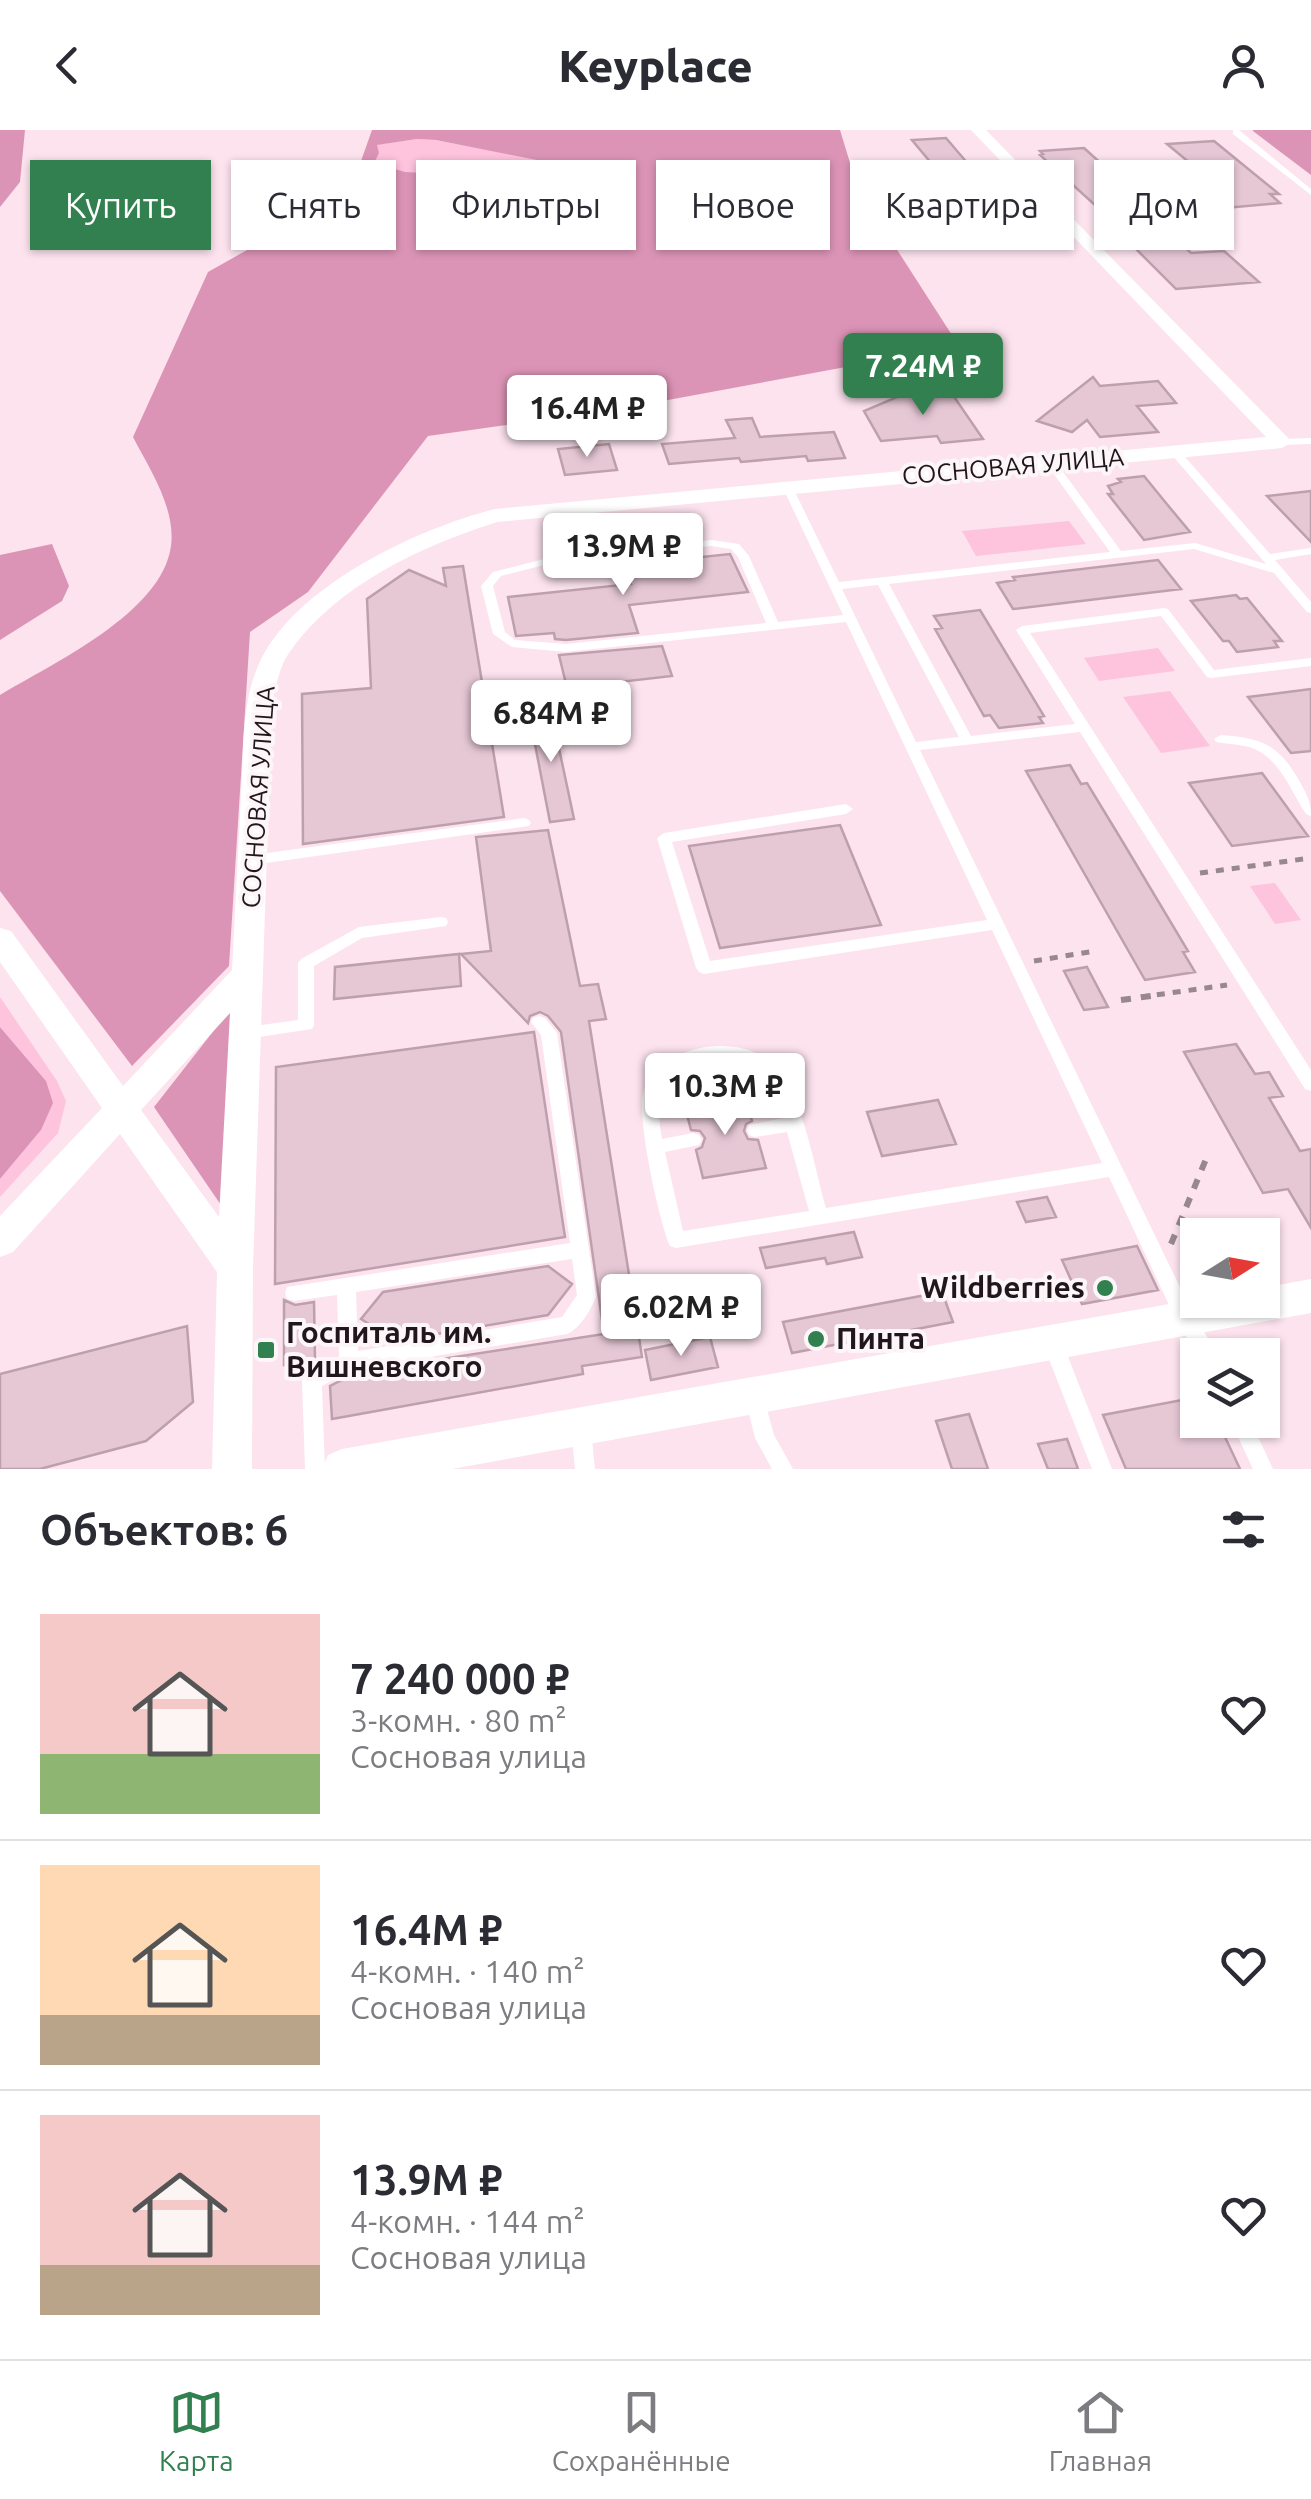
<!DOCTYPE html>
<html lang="ru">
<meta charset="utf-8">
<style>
:root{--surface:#fff;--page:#f2f2f3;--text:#2b2b33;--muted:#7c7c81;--line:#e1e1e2;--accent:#328050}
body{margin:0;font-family:Ubuntu,sans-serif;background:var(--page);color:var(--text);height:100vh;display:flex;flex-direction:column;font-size:38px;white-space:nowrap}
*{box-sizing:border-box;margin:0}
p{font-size:32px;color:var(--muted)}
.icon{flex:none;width:55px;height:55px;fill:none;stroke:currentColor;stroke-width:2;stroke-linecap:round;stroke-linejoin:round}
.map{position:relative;height:1339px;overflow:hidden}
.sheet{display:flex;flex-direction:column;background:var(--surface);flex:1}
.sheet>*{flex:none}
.guide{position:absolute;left:30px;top:30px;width:1252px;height:90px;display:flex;gap:20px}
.needle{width:65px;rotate:79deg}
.controls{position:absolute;left:1180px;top:1088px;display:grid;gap:20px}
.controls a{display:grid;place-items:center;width:100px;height:100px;border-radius:0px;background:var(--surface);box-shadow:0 2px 8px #0004;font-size:50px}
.price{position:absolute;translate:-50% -85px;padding:0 22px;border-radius:10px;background:#fff;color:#222;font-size:32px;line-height:65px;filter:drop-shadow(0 2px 5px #0008)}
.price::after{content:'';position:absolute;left:50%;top:60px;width:30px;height:22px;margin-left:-15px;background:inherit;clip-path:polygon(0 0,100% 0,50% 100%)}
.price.selected{background:var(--accent);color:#fff}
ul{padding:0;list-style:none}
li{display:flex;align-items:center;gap:30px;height:250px;padding:0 40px}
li+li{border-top:2px solid var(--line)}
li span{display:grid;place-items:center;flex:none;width:280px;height:200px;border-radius:0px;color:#555}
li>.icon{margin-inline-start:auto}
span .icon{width:120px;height:120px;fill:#fffc;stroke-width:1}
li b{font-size:42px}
h2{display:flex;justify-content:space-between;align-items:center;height:120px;padding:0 40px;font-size:42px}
.pill{padding:0 35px;border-radius:0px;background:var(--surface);box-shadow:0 2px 8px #0004;font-size:35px;line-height:90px}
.pill.selected{background:var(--accent);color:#fff}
header{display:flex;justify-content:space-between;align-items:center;height:130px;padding:0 40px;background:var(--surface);font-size:45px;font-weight:800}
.tabs{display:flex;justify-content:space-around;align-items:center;height:140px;border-top:2px solid var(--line);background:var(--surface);font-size:28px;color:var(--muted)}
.tabs a{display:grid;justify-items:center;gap:5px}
.tabs .selected{color:var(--accent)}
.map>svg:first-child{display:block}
.green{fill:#fec3dd}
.forest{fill:#dc94b6;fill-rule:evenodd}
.building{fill:#e6c8d5;stroke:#bea0ad;stroke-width:2.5}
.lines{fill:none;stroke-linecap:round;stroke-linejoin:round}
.path-far1{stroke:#99878f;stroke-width:5;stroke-dasharray:8 8;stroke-linecap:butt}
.path{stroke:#99878f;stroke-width:6;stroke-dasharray:10 10;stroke-linecap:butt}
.service{fill:#fff;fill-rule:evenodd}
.minor{fill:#fff;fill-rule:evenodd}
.poi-dot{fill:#328050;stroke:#fdf6f9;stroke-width:4}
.labels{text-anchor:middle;stroke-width:8;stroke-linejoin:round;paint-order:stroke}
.street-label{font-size:25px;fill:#20161b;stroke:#fdf6f9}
.near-poi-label{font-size:30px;font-weight:bold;fill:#20161b;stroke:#fdf6f9;text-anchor:start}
</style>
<header><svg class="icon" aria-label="back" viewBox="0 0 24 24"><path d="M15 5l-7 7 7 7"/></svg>Keyplace<svg class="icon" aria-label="person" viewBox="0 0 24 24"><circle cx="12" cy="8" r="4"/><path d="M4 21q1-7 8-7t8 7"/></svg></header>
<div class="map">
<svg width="1311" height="1339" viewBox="0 0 1311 1339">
<rect width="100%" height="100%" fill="#fce3ee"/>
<path class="green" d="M417 9 435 10 553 32 545 38 425 43H405L373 33 379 23 376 15Z
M1069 391 1086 414 976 426 962 401Z
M1158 518 1175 541 1099 551 1084 528Z
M1170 561 1210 616 1161 623 1123 567Z
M1275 753 1301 790 1275 794 1250 756Z
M0 867 57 951 66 971 58 1003 0 1067V1049L41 1000 46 951 0 897Z"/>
<path class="forest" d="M0 0H25L20 52 0 77Z
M372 0H840L858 59 959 216 614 280 428 306 308 462 250 502 229 836 132 936 0 761V565C53 533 162 483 171 416 176 378 149 338 133 307L208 142 350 62ZM417 9 436 10 552 33 545 38 425 43 405 42 374 33 379 23 377 15Z
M1253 0H1311V45L1253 1Z
M52 414 69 456 62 471 0 510V425Z
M237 871 225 1081 154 977Z
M0 897 46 951 53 973 41 1000 0 1049Z"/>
<path class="building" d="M946 8 981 49 990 48 1017 81 1010 82 1013 85 977 88 912 10Z
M1214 11 1279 64H1270L1280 73 1214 79 1190 59 1219 57 1167 14Z
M1084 18 1157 84H1149L1191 123 1224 121 1259 152 1176 159 1113 96 1117 95 1040 25 1043 24 1040 21Z
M1093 247 1100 256 1158 251 1176 273 1137 276 1158 302 1100 307 1087 290 1072 302 1037 291Z
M946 255 983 309 941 313 937 306 881 311 864 281 897 267 937 263Z
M752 288 760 307 834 302 845 328 808 331 806 326 741 332 739 328 669 334 662 314 735 308 726 290Z
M609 314 617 340 565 345 558 319Z
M1144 346 1166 373 1190 402 1144 410 1108 364H1113L1108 356 1121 352 1118 349Z
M1311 361V412L1267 366Z
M730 424 748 462 629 475 638 503 566 510 555 509 554 503 516 506 508 467 631 454 625 435Z
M1158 430 1181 459 1013 479 997 453 1015 450 1013 447Z
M463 436 504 687 303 714 302 564 371 558 367 469 409 440 446 456 443 438Z
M1236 465 1240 469 1247 468 1282 511H1274L1278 517 1237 522 1229 511H1223L1191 471Z
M980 480 1044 586 1039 587 1043 593 999 598 990 585 984 586 935 499 942 498 934 486Z
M662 516 672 546 567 558 559 525Z
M1311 559V621L1291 623 1248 567Z
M550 576 574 689 550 692 528 578Z
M1070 635 1081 654 1087 653 1124 714 1188 821 1183 822 1195 842 1145 850 1026 641Z
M1262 643 1308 706 1232 716 1189 653Z
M840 695 881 795 720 818 689 716Z
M548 700 580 856 598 854 606 889 589 891 642 1227 582 1236 583 1244 332 1289 330 1256 342 1250 433 1234 429 1231 604 1204 561 902 548 886 540 882 530 886 528 893 461 824 491 821 476 707Z
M459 824 461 856 334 869 335 837Z
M1087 837 1108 877 1084 880 1064 841Z
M534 902 565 1107 275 1154 276 937Z
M1236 914 1255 944 1269 942 1283 966 1269 968 1300 1021 1311 1019V1098L1288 1059 1263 1063 1184 922Z
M745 967 752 991 746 994 744 1001 748 1009 758 1010 766 1038 703 1048 696 1020 702 1017 705 1008 700 1001 691 1000 685 977Z
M938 970 956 1014 882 1026 867 982Z
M1047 1067 1056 1087 1026 1092 1017 1072Z
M854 1102 862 1127 827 1134 825 1128 766 1138 760 1118Z
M1137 1116 1158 1160 1082 1174 1062 1130Z
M548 1136 572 1154 548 1185 396 1211 361 1189 383 1162Z
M942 1162 953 1192 792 1223 783 1192Z
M284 1170 295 1175 314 1172 315 1230 284 1235Z
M187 1196 193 1272 146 1311 40 1339H0V1244Z
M710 1207 718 1237 651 1250 645 1220Z
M1198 1267V1290H1217L1240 1339H1126L1103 1285Z
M969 1284 988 1339H952L936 1291Z
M1067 1309 1078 1339H1048L1038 1314Z"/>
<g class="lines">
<path class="path-far1" d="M1200 743 1311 728
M1034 831 1095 821
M1141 867 1227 855"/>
<path class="path" d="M1121 870 1159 865
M1171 1114 1206 1029"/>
<path class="service" d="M1233 0H1239L1311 59V65L1233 4Z
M1311 308V314L1282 315 1277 312 1282 309Z
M1175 319 1179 320 1270 424 1311 418V424L1275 430 1311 472V483L1307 482 1274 443 1194 419 889 454 971 606 1075 594 1016 500 1022 496 1164 478 1168 479 1214 540 1311 528V536L1211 548 1207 547 1161 486 1030 503 1311 940V961L1305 959 1080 602 920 620 1192 1182 1218 1225H1198L1178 1194 1109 1047 676 1118 670 1116C659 1090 637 990 643 964 655 913 747 899 778 940 805 975 814 1036 826 1078L1102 1033 992 800 704 844 699 842 696 838 657 708 664 703 846 674 853 679 846 684 672 712 710 831 987 790 846 492 566 522 512 517 493 504 481 456 493 442 544 429 711 410 739 414 749 426 778 492 843 485 782 356 787 353 792 356 839 452 1110 422 1046 333 1051 330 1055 331 1121 421 1195 413 1266 434 1171 324V320ZM711 416 731 419 738 427 766 493 566 514 515 510 505 502 493 456 501 446 544 435ZM878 455 959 607 916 612 842 459ZM714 930C760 927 770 950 783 988L749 995 747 1000 749 1005 755 1007 787 1002 809 1081 683 1101 665 1022 699 1015 702 1010 699 1005 693 1003 662 1009C653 960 663 938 714 930Z
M1221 605C1259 608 1277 613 1297 647 1305 661 1311 670 1311 686L1306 684C1290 660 1279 626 1249 617 1238 614 1227 614 1216 612L1214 609Z
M524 688 529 690 531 693 529 696 252 735 245 730 252 725Z
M441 787 446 788 448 792 446 796 362 808 314 836V895L312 899 246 909 240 907 238 903 240 899 246 897 298 890V833L301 829 359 797Z
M539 886 545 888 557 903 596 1167C591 1179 580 1199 567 1204L352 1240 322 1256 325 1339H305L302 1251 305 1245 339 1226 337 1165 294 1171 287 1169 285 1163 287 1157 570 1113 541 905 531 892 533 888ZM572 1129 577 1165 562 1187 358 1221 356 1162Z
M1053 1205 1060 1208 1063 1214 1112 1339H1092L1043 1214 1046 1208Z
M755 1259 762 1261 774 1305 793 1339H772L755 1308 745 1268 748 1261Z
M581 1289 588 1292 591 1299 595 1339H575L571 1299 574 1292Z
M1230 1290H1250L1273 1339H1253Z"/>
<path class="minor" d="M971 0H986L1292 312 1282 318 497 392C422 416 336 455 289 523 279 537 276 557 272 574L253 1138 252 1339H212L217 1142 120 1004 13 1122 0 1127V1086L102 978 0 832V798L11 801 123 956 232 840C235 781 238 723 241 664 244 621 241 575 258 536 292 457 416 399 495 379L1266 307ZM230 883 219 1087 141 980Z
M1311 1149V1183L452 1339H322L328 1325 342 1319 1198 1169 1262 1170V1158Z"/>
</g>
<g class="poi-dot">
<circle cx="1105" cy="1158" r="10"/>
<circle cx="816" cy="1209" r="10"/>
<rect x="256" y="1210" width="20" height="20" rx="5"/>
</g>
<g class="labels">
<g class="street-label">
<text transform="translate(1013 336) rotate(-5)" y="9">СОСНОВАЯ УЛИЦА</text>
<text transform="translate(258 667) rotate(-86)" y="9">СОСНОВАЯ УЛИЦА</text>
</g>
<g class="near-poi-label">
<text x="1085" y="1168" text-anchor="end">Wildberries</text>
<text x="286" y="1213">Госпиталь им.<tspan x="286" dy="34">Вишневского</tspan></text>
<text x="836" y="1219">Пинта</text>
</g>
</g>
</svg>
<div class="controls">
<a><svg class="needle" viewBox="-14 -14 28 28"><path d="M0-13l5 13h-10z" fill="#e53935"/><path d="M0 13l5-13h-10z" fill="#7c7c81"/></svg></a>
<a><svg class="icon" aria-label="layers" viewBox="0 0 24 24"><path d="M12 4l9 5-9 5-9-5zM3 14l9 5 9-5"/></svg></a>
</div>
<b class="price selected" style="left:923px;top:288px">7.24M ₽</b>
<b class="price" style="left:587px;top:330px">16.4M ₽</b>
<b class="price" style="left:623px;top:468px">13.9M ₽</b>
<b class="price" style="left:551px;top:635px">6.84M ₽</b>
<b class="price" style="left:725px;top:1008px">10.3M ₽</b>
<b class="price" style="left:681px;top:1229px">6.02M ₽</b>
<div class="guide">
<a class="pill selected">Купить</a>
<a class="pill">Снять</a>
<a class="pill">Фильтры</a>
<a class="pill">Новое</a>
<a class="pill">Квартира</a>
<a class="pill">Дом</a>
</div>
</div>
<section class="sheet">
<h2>Объектов: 6<svg class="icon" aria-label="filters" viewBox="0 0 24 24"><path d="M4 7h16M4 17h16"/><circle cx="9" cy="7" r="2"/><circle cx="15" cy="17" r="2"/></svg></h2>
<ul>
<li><span style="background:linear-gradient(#f6c9c9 70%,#8fb573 0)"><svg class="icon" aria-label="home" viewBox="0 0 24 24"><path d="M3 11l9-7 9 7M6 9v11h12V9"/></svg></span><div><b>7 240 000 ₽</b><p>3-комн. · 80 m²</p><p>Сосновая улица</p></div><svg class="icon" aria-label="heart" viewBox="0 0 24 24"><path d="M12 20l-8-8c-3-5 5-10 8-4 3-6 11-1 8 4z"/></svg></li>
<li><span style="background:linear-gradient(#ffd9b3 75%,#b9a48a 0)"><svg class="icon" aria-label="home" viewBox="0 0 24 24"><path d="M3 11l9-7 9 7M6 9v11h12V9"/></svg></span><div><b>16.4M ₽</b><p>4-комн. · 140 m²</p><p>Сосновая улица</p></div><svg class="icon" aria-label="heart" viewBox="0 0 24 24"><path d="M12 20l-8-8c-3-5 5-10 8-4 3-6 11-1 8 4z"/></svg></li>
<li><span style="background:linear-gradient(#f6c9c9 75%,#b9a48a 0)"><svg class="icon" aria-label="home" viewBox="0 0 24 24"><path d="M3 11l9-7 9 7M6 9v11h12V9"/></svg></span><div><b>13.9M ₽</b><p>4-комн. · 144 m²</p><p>Сосновая улица</p></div><svg class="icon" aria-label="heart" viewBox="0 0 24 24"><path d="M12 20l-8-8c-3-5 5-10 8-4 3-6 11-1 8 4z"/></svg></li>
</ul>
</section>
<nav class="tabs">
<a class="selected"><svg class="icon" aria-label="map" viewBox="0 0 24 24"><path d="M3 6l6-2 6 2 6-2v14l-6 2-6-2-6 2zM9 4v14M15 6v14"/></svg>Карта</a>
<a><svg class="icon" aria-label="saved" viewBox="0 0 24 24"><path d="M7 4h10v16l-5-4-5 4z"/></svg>Сохранённые</a>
<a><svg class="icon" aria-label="home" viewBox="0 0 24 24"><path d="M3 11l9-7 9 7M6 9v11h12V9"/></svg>Главная</a>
</nav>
